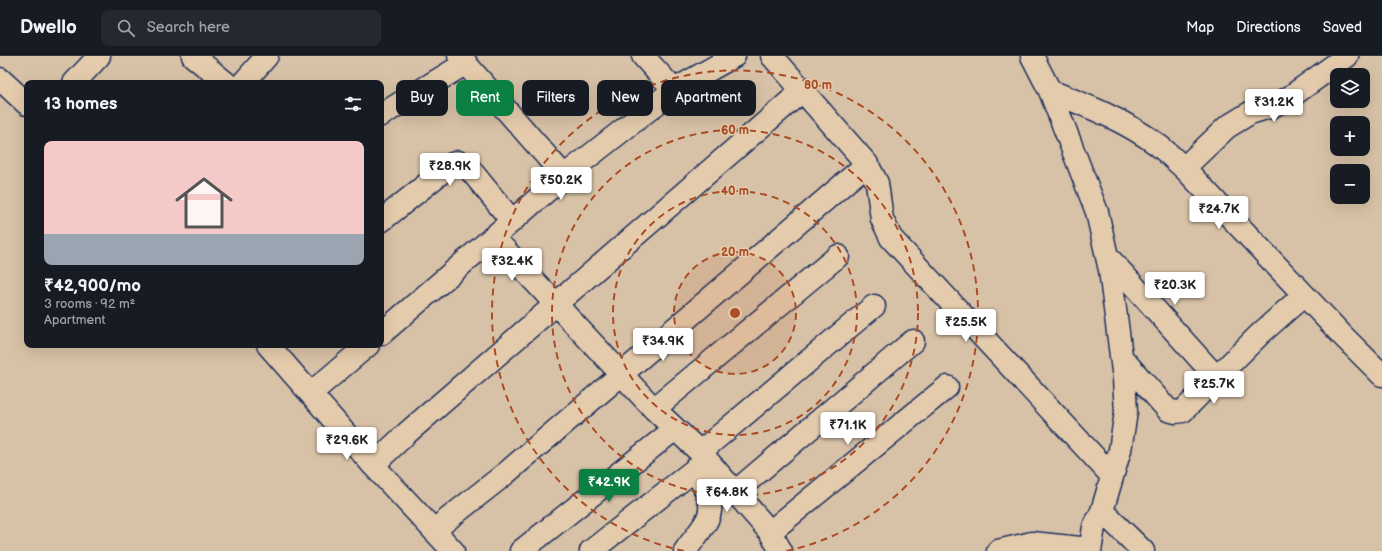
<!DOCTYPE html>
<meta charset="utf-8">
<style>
:root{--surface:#171b24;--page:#242831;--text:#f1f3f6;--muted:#9ea1a6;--line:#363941;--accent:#0b8043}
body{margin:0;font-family:"Balsamiq Sans",sans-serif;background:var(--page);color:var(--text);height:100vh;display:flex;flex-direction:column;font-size:15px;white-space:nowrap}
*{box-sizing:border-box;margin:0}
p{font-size:13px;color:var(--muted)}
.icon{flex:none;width:22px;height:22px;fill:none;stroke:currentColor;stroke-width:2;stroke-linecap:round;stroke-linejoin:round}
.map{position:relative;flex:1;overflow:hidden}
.side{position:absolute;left:24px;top:24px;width:360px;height:268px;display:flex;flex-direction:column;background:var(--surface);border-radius:8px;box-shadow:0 4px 16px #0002}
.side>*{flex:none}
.top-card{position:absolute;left:396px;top:24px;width:380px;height:36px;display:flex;gap:8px}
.tools{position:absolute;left:1330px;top:12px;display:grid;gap:8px}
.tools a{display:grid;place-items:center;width:40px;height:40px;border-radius:8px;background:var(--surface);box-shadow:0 4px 16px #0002;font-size:20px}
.price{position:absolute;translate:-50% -34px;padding:0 9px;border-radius:4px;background:#fff;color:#222;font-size:13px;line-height:26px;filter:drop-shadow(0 1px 2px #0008)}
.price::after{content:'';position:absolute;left:50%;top:24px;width:12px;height:9px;margin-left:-6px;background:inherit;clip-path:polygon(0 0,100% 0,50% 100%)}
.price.active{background:var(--accent);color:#fff}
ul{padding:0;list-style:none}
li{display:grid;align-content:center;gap:8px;height:212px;padding:0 20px}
li span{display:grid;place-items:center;height:124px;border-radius:8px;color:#555}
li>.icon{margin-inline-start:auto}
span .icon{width:72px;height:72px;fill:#fffc;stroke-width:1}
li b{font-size:17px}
h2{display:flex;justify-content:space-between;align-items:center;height:48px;padding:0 20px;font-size:17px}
.chip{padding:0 14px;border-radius:8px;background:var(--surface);box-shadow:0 4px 16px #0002;font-size:14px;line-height:36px}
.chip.active{background:var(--accent);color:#fff}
header{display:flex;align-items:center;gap:24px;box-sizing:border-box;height:56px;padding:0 20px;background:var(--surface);border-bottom:1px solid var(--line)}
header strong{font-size:19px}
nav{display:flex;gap:22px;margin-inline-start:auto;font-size:14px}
.search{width:280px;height:36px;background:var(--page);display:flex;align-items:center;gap:10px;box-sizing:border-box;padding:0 14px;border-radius:8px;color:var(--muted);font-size:15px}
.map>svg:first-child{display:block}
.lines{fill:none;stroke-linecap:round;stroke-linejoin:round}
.minor-casing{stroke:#1b2f5e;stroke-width:25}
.tertiary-casing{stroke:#1b2f5e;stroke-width:25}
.minor{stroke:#e4cbac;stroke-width:22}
.tertiary{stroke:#e4cbac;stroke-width:22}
.ring{fill:none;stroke:#aa4c25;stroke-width:2;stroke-dasharray:7 5}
.centre{fill:#aa4c25;stroke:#e4cbac;stroke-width:2}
.ring-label{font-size:12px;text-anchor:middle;font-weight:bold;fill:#aa4c25;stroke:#e4cbac;stroke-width:3;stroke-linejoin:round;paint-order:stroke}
</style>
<header>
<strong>Dwello</strong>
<div class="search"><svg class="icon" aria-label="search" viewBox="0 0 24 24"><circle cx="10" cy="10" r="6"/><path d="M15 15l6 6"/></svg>Search here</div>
<nav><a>Map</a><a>Directions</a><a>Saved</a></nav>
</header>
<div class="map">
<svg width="1382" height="495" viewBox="0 0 1382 495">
<rect width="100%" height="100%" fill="#d8c2a7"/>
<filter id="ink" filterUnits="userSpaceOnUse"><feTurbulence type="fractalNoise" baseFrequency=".025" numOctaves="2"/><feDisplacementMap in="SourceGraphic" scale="8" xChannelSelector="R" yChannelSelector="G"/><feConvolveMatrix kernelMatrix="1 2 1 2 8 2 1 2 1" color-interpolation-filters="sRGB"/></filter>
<g filter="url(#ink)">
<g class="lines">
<g class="minor-casing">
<path id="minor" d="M193 0 226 27
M459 0 564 120
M643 0 674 34
M772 0 867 108 877 127 882 163 891 182 1112 420
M1032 0 1050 35 1097 156 1110 214 1124 323 1126 356 1120 394 1102 455 1094 471 1090 495
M74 27 99 0
M243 27 267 0
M1050 35C1088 50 1126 65 1158 89 1167 96 1176 105 1184 112L1344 281 1382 319
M381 59 466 7
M1184 112 1227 71 1250 57 1273 50 1290 41 1347 0
M381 165 452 108 458 106 468 111 512 165
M493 181 654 353 700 396 770 476 781 495
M1107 200 1217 322
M381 278 564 120 674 34 734 0
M1121 301 1168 354 1176 356 1183 355 1260 278 1304 239
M311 337 368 289
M654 353 838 200
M700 396 874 250
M373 409 407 377 803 34
M735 436 913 285
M1102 455 1143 495
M434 474 505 418 867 108
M770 476 947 331
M521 495 675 373
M591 495 707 404
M685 495C714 456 719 457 695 413
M998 495 1032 487 1090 493"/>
</g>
<g class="tertiary-casing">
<path id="tertiary" d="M0 23 27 48
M268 289 373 409 453 495"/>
</g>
<use href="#minor" class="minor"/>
<use href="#tertiary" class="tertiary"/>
</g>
</g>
<circle cx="735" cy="257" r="61" fill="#aa4c25" fill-opacity=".12"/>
<g class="ring">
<circle cx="735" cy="257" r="61"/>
<circle cx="735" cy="257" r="122"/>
<circle cx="735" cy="257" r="183"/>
<path d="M684 495A243 243 0 1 1 786 495"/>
</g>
<circle cx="735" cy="257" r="6" class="centre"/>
<g class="ring-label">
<text x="818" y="33">80 m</text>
<text x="735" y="78">60 m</text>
<text x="735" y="139">40 m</text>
<text x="735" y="200">20 m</text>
</g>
</svg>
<div class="tools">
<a><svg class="icon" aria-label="layers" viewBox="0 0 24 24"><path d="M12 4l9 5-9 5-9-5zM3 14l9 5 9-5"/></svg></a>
<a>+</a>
<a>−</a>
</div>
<b class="price" style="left:1274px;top:67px">₹31.2K</b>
<b class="price" style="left:450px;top:131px">₹28.9K</b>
<b class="price" style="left:561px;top:145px">₹50.2K</b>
<b class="price" style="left:1219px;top:174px">₹24.7K</b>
<b class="price" style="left:512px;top:226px">₹32.4K</b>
<b class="price" style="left:1175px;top:250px">₹20.3K</b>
<b class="price" style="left:966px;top:287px">₹25.5K</b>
<b class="price" style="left:663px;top:306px">₹34.9K</b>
<b class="price" style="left:1214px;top:349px">₹25.7K</b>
<b class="price" style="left:848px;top:390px">₹71.1K</b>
<b class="price" style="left:347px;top:405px">₹29.6K</b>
<b class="price active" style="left:609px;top:447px">₹42.9K</b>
<b class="price" style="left:727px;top:457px">₹64.8K</b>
<div class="top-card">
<a class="chip">Buy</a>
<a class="chip active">Rent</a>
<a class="chip">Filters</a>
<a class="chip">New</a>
<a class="chip">Apartment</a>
</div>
<section class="side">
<h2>13 homes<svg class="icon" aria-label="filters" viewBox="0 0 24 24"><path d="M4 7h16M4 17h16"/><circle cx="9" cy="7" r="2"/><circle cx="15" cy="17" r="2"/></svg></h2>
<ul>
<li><span style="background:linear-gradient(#f6c9c9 75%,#9aa5b1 0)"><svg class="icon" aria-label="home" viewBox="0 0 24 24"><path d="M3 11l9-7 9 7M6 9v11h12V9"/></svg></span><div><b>₹42,900/mo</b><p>3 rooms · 92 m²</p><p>Apartment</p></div></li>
</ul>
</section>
</div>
